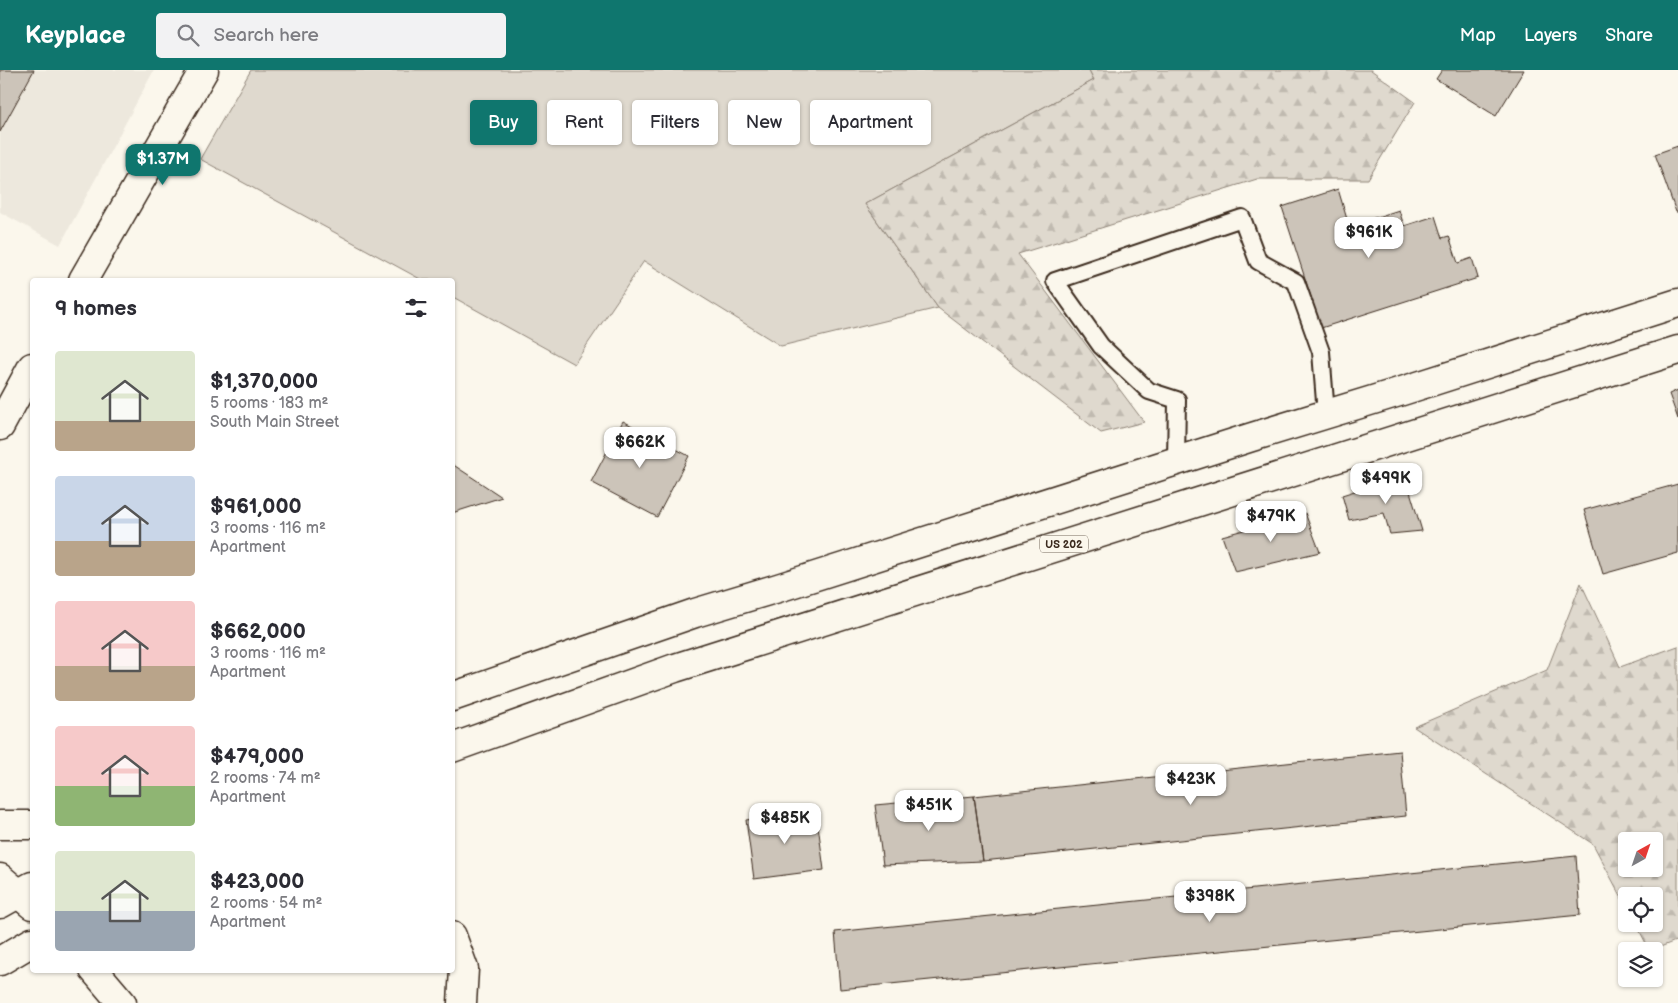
<!DOCTYPE html>
<meta charset="utf-8">
<style>
:root{--surface:#fff;--page:#f2f2f3;--text:#2b2b33;--muted:#7c7c81;--accent:#0f766e}
body{margin:0;font-family:"Balsamiq Sans",sans-serif;background:var(--page);color:var(--text);height:100vh;display:flex;flex-direction:column;font-size:19px;white-space:nowrap}
*{box-sizing:border-box;margin:0}
p{font-size:16px;color:var(--muted)}
.icon{flex:none;width:28px;height:28px;fill:none;stroke:currentColor;stroke-width:2;stroke-linecap:round;stroke-linejoin:round}
.map{position:relative;flex:1;overflow:hidden}
.sheet{position:absolute;left:30px;top:208px;width:425px;height:695px;display:flex;flex-direction:column;background:var(--surface);border-radius:5px;box-shadow:0 1px 4px #0004}
.sheet>*{flex:none}
.banner{position:absolute;left:470px;top:30px;width:475px;height:45px;display:flex;gap:10px}
.needle{width:32px;rotate:40deg}
.fabs{position:absolute;left:1618px;top:762px;display:grid;gap:10px}
.fabs a{display:grid;place-items:center;width:45px;height:45px;border-radius:5px;background:var(--surface);box-shadow:0 1px 4px #0004;font-size:25px}
.price{position:absolute;translate:-50% -42px;padding:0 11px;border-radius:10px;background:#fff;color:#222;font-size:16px;line-height:32px;filter:drop-shadow(0 1px 2px #0008)}
.price::after{content:'';position:absolute;left:50%;top:30px;width:15px;height:11px;margin-left:-8px;background:inherit;clip-path:polygon(0 0,100% 0,50% 100%)}
.price.selected{background:var(--accent);color:#fff}
ul{padding:0;list-style:none}
li{display:flex;align-items:center;gap:15px;height:125px;padding:0 25px}
li span{display:grid;place-items:center;flex:none;width:140px;height:100px;border-radius:5px;color:#555}
li>.icon{margin-inline-start:auto}
span .icon{width:60px;height:60px;fill:#fffc;stroke-width:1}
li b{font-size:21px}
h2{display:flex;justify-content:space-between;align-items:center;height:60px;padding:0 25px;font-size:21px}
.chip{padding:0 18px;border-radius:5px;background:var(--surface);box-shadow:0 1px 4px #0004;font-size:18px;line-height:45px}
.chip.selected{background:var(--accent);color:#fff}
header{display:flex;align-items:center;gap:30px;box-sizing:border-box;height:70px;padding:0 25px;background:var(--accent);color:#fff}
header strong{font-size:24px}
nav{display:flex;gap:28px;margin-inline-start:auto;font-size:18px}
.search{width:350px;height:45px;background:var(--page);display:flex;align-items:center;gap:12px;box-sizing:border-box;padding:0 18px;border-radius:5px;color:var(--muted);font-size:19px}
.map>svg:first-child{display:block}
.built{fill:#ede8dd}
.green{fill:#dfd9ce;stroke:#8d8276}
.forest{fill:url(#forest-firs);stroke:#8d8276;fill-rule:evenodd}
.building{fill:#ccc4b9;stroke:#3b2a1e}
.lines{fill:none;stroke-linecap:round;stroke-linejoin:round}
.service-casing{stroke:#3b2a1e;stroke-width:20}
.tertiary-casing{stroke:#3b2a1e;stroke-width:31}
.trunk-casing{stroke:#3b2a1e;stroke-width:31}
.service{stroke:#fbf7ec;stroke-width:16}
.tertiary{stroke:#fbf7ec;stroke-width:28}
.trunk{stroke:#fbf7ec;stroke-width:28}
.labels{text-anchor:middle;stroke-width:4;stroke-linejoin:round;paint-order:stroke}
.shield{fill:#fbf7ec;stroke:#75685c;stroke-width:1}
.shield-label{font-size:11px;font-weight:bold;fill:#3b2a1e}
</style>
<header>
<strong>Keyplace</strong>
<div class="search"><svg class="icon" aria-label="search" viewBox="0 0 24 24"><circle cx="10" cy="10" r="6"/><path d="M15 15l6 6"/></svg>Search here</div>
<nav><a>Map</a><a>Layers</a><a>Share</a></nav>
</header>
<div class="map">
<svg width="1678" height="933" viewBox="0 0 1678 933">
<defs>
<pattern id="forest-firs" width="22" height="20" patternUnits="userSpaceOnUse" patternTransform="scale(1.25)"><rect width="22" height="20" fill="#dfd9ce"/><path d="M5 1l3.5 6h-7zM16 11l3.5 6h-7z" fill="#c0bab0"/></pattern>
</defs>
<rect width="100%" height="100%" fill="#fbf7ec"/>
<filter id="ink" filterUnits="userSpaceOnUse"><feTurbulence type="fractalNoise" baseFrequency=".02" numOctaves="2"/><feDisplacementMap in="SourceGraphic" scale="10" xChannelSelector="R" yChannelSelector="G"/><feConvolveMatrix kernelMatrix="1 2 1 2 8 2 1 2 1" color-interpolation-filters="sRGB"/></filter>
<g filter="url(#ink)">
<path class="built" d="M0 0H154L60 175 0 142Z"/>
<path class="green" d="M251 0H1089L1094 10 865 134 938 238 781 276 644 191 574 294 453 227 452 210H422L200 89Z"/>
<path class="forest" d="M1089 0H1371L1415 32 1368 109H1257L1018 184 1144 352 1101 363 938 238 865 134 1094 10Z
M1581 513 1620 597 1678 576V870L1650 881 1636 854H1654V826H1626V836L1593 774 1414 657 1547 600ZM1626 771H1654V799H1626Z"/>
<path class="building" d="M0 0H34L0 62Z
M1442 0H1524L1496 46 1436 9Z
M1678 76V142H1676L1655 84Z
M1338 119 1349 156 1399 140 1404 156 1435 146 1442 168 1449 166 1458 193 1472 188 1478 208 1321 258 1282 137Z
M1678 320V349L1669 324Z
M623 351 689 386 657 447 591 412Z
M452 394 502 427 452 443Z
M1405 405 1422 461 1390 464 1384 443 1349 450 1342 425Z
M1678 414V483L1603 504 1584 440Z
M1305 443 1320 482 1235 502 1222 466Z
M1400 681 1406 746 983 791 974 726Z
M974 726 983 791 883 795 875 735Z
M816 740 824 800 754 809 746 750Z
M1576 786 1580 845 840 919 835 862Z"/>
<g class="lines">
<g class="service-casing">
<path id="service" d="M1176 391 1177 330 1149 321 1101 276 1055 211 1242 148 1258 191 1296 212 1321 282 1326 344"/>
</g>
<g class="tertiary-casing">
<path id="tertiary" d="M83 210 204 0
M0 356 32 297
M0 808 32 835
M94 900 122 933"/>
</g>
<g class="trunk-casing">
<path id="trunk" d="M452 627 695 543 778 518 1252 367 1399 322 1678 233
M452 678 675 598 1678 280
M0 755H32
M0 834 32 816
M452 866 464 899 462 933
M0 891 32 872"/>
</g>
<use href="#service" class="service"/>
<use href="#tertiary" class="tertiary"/>
<use href="#trunk" class="trunk"/>
</g>
</g>
<g class="labels">
<rect class="shield" x="1040" y="465.5" width="48" height="17" rx="4"/>
<g class="shield-label">
<text x="1064" y="478">US 202</text>
</g>
</g>
</svg>
<div class="fabs">
<a><svg class="needle" viewBox="-14 -14 28 28"><path d="M0-13l5 13h-10z" fill="#e53935"/><path d="M0 13l5-13h-10z" fill="#7c7c81"/></svg></a>
<a><svg class="icon" aria-label="locate" viewBox="0 0 24 24"><circle cx="12" cy="12" r="6"/><path d="M12 2v4M12 18v4M2 12h4M18 12h4"/></svg></a>
<a><svg class="icon" aria-label="layers" viewBox="0 0 24 24"><path d="M12 4l9 5-9 5-9-5zM3 14l9 5 9-5"/></svg></a>
</div>
<b class="price selected" style="left:163px;top:116px">$1.37M</b>
<b class="price" style="left:1369px;top:189px">$961K</b>
<b class="price" style="left:640px;top:399px">$662K</b>
<b class="price" style="left:1386px;top:435px">$499K</b>
<b class="price" style="left:1271px;top:473px">$479K</b>
<b class="price" style="left:1191px;top:736px">$423K</b>
<b class="price" style="left:929px;top:762px">$451K</b>
<b class="price" style="left:785px;top:775px">$485K</b>
<b class="price" style="left:1210px;top:853px">$398K</b>
<div class="banner">
<a class="chip selected">Buy</a>
<a class="chip">Rent</a>
<a class="chip">Filters</a>
<a class="chip">New</a>
<a class="chip">Apartment</a>
</div>
<section class="sheet">
<h2>9 homes<svg class="icon" aria-label="filters" viewBox="0 0 24 24"><path d="M4 7h16M4 17h16"/><circle cx="9" cy="7" r="2"/><circle cx="15" cy="17" r="2"/></svg></h2>
<ul>
<li><span style="background:linear-gradient(#dfe7d0 70%,#b9a48a 0)"><svg class="icon" aria-label="home" viewBox="0 0 24 24"><path d="M3 11l9-7 9 7M6 9v11h12V9"/></svg></span><div><b>$1,370,000</b><p>5 rooms · 183 m²</p><p>South Main Street</p></div></li>
<li><span style="background:linear-gradient(#c9d6e8 65%,#b9a48a 0)"><svg class="icon" aria-label="home" viewBox="0 0 24 24"><path d="M3 11l9-7 9 7M6 9v11h12V9"/></svg></span><div><b>$961,000</b><p>3 rooms · 116 m²</p><p>Apartment</p></div></li>
<li><span style="background:linear-gradient(#f6c9c9 65%,#b9a48a 0)"><svg class="icon" aria-label="home" viewBox="0 0 24 24"><path d="M3 11l9-7 9 7M6 9v11h12V9"/></svg></span><div><b>$662,000</b><p>3 rooms · 116 m²</p><p>Apartment</p></div></li>
<li><span style="background:linear-gradient(#f6c9c9 60%,#8fb573 0)"><svg class="icon" aria-label="home" viewBox="0 0 24 24"><path d="M3 11l9-7 9 7M6 9v11h12V9"/></svg></span><div><b>$479,000</b><p>2 rooms · 74 m²</p><p>Apartment</p></div></li>
<li><span style="background:linear-gradient(#dfe7d0 60%,#9aa5b1 0)"><svg class="icon" aria-label="home" viewBox="0 0 24 24"><path d="M3 11l9-7 9 7M6 9v11h12V9"/></svg></span><div><b>$423,000</b><p>2 rooms · 54 m²</p><p>Apartment</p></div></li>
</ul>
</section>
</div>
